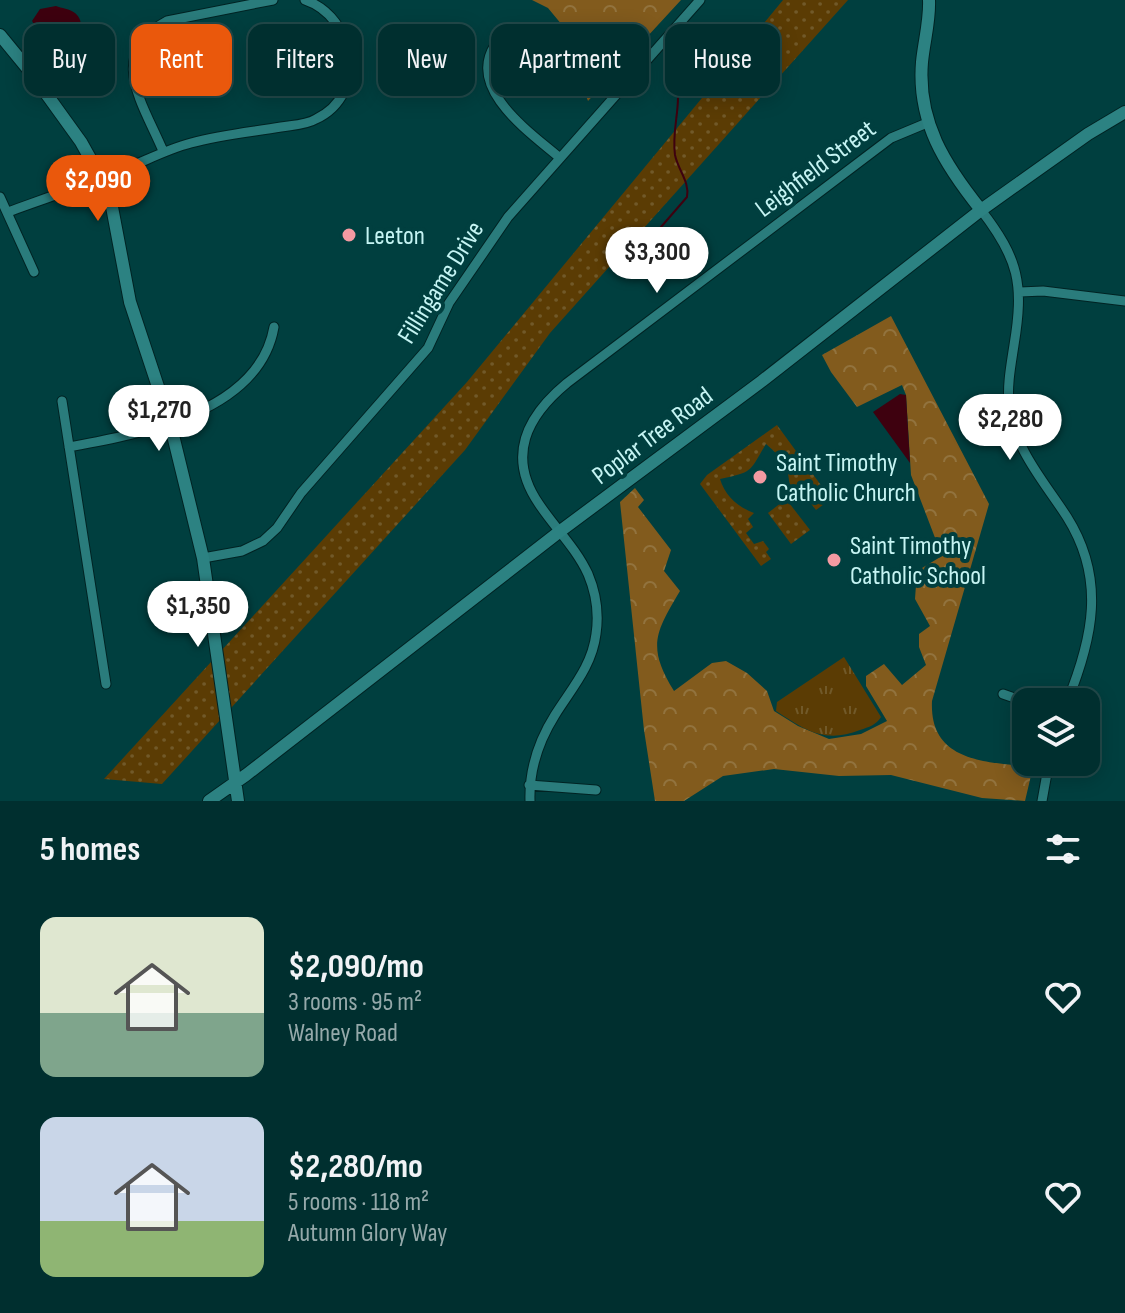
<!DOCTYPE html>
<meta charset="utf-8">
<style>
:root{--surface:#002f2f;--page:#0e3b3b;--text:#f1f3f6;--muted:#95a9aa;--line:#224a4b;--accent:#ea580c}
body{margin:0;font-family:"Sofia Sans Condensed",sans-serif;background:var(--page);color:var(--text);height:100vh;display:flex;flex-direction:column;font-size:30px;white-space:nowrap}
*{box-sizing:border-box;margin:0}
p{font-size:26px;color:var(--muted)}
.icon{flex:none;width:44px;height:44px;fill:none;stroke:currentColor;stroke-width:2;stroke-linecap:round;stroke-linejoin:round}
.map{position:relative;height:801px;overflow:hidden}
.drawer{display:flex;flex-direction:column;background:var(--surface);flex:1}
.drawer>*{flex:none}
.banner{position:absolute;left:24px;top:24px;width:1078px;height:72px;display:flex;gap:16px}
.controls{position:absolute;left:1012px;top:688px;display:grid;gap:16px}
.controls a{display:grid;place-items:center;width:88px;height:88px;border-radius:16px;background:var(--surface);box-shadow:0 4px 20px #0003,0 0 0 2px var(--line);font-size:40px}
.price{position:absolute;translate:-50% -68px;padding:0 18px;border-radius:28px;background:#fff;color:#222;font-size:26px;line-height:52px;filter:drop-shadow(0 2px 4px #0008)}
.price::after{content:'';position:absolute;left:50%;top:48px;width:24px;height:18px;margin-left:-12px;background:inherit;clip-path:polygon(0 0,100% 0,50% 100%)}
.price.active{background:var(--accent);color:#fff}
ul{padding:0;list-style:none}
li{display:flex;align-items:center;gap:24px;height:200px;padding:0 40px}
li span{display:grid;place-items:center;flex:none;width:224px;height:160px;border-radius:16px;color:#555}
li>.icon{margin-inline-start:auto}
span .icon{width:96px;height:96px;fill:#fffc;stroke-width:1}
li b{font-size:34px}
h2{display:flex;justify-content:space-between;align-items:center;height:96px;padding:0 40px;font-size:34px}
.chip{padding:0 28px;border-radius:16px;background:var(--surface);box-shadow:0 4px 20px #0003,0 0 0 2px var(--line);font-size:28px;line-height:72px}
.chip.active{background:var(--accent);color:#fff}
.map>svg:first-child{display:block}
.grass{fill:url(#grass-dots)}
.forest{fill:url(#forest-crowns)}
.park{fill:url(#park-tufts)}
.water{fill:#3e010f}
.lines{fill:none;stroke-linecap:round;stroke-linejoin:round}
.stream{stroke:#3e010f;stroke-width:2}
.street-casing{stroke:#012323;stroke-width:11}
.secondary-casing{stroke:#012323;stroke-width:14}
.street{stroke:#2a7c7c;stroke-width:9}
.secondary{stroke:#2c8282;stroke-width:12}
.poi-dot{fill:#f49aa2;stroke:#003f3f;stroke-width:3}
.labels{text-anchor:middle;stroke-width:8;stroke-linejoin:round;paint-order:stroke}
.street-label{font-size:26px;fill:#c5f4f3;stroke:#003f3f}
.poi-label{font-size:26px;fill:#c5f4f3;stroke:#003f3f;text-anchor:start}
</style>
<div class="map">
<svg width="1125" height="801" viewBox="0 0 1125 801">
<defs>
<pattern id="grass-dots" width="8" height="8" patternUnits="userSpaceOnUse" patternTransform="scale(2)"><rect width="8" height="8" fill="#5b3c04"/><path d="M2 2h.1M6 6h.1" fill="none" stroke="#715929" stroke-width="1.8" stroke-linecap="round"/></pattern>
<pattern id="forest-crowns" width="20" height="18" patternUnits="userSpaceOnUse" patternTransform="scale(2)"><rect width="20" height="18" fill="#825b1d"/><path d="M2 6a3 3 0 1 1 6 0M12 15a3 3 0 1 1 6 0" fill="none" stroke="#92733e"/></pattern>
<pattern id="park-tufts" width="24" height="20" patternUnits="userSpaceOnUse" patternTransform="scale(2)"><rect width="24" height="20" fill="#5b3c04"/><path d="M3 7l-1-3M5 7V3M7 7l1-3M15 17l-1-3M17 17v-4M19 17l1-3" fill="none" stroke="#715929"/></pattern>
</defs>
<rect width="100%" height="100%" fill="#003f3f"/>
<path class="grass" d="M783 0H848L550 333 465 450 162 784 104 779 467 382Z
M777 425 831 499 816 510 801 491 795 494C788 486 790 480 787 470 784 460 774 451 766 444 749 472 754 472 720 479 725 496 738 507 754 513L748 519 753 527 746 533 754 544 763 541 769 549 766 552 771 559 761 566 700 484 707 475Z
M786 499 810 530 791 544 768 513Z"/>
<path class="forest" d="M532 0H681L588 101 577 73 572 37 548 8Z
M891 316 989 504 932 701C929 763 988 762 1033 767L1025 801 982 798 891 775 839 776 774 769 723 776 684 801H655L644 730 620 502 635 488 644 500 638 507 671 550 664 571 680 591C655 633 647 647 674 691L712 663 726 661 747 673 767 691 774 711 798 726 829 739 861 734 887 721 866 686V676L884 664 902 685 926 665 919 647V634L930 626 915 599 917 571 942 556 911 475 906 395 902 385 857 407 831 372 822 355Z"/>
<path class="park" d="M844 657 881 717C876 725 869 727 860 730 825 744 805 730 776 711L777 702Z"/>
<path class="water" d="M56 6C61 8 70 9 75 13 90 25 76 58 59 59L52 52 32 21 40 9Z
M900 394 906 395 910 463 873 412Z"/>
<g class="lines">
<path class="stream" d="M648 242 687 197C690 182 678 170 675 155 672 135 678 117 678 97 677 82 672 68 667 53"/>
<g class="street-casing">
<path id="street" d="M495 45C466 89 531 133 560 158
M163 151C144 105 105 54 167 21L273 0
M0 197 34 272
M981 210C1019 259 1024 284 1014 345 1011 365 1007 385 1009 405 1015 450 1043 480 1067 517 1106 579 1093 638 1067 702
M8 212C44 199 81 186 117 172 142 163 164 150 191 143 220 135 251 132 281 127 293 125 306 125 316 119 369 94 355 17 305 0
M1020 292 1043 291 1125 301
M62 401 106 684
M69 447C140 434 259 413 274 327
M203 558 242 551 263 541 277 528 301 493 428 348 449 303 508 217 700 0
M1003 694 1026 702
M529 785 596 790
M530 801C529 769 538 742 555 715 572 688 592 666 596 634 599 614 596 593 588 574 576 548 555 528 539 504 506 456 527 416 567 383L891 138 927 123
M1042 801 1049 762"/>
</g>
<g class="secondary-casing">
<path id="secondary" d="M929 0C930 21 924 41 922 62 917 122 945 165 981 210
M0 35 32 74 81 142 101 178 112 207 130 302 170 423 203 558 238 801
M209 801 246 775 559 532 762 381 981 210 1088 134 1125 112"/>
</g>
<use href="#street" class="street"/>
<use href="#secondary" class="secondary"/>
</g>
<g class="poi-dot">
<circle cx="349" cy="235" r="8"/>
<circle cx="760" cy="477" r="8"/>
<circle cx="834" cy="560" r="8"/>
</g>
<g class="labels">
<g class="street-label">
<text transform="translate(815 168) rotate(-37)" y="9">Leighfield Street</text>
<text transform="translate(440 282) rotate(-58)" y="9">Fillingame Drive</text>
<text transform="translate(652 435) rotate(-37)" y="9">Poplar Tree Road</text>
</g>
<g class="poi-label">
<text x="365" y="244">Leeton</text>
<text x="776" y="471">Saint Timothy<tspan x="776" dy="30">Catholic Church</tspan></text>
<text x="850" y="554">Saint Timothy<tspan x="850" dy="30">Catholic School</tspan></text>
</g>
</g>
</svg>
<div class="controls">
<a><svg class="icon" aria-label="layers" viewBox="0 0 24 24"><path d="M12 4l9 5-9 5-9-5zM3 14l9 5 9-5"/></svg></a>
</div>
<b class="price active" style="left:98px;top:223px">$2,090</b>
<b class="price" style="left:657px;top:295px">$3,300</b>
<b class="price" style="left:159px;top:453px">$1,270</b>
<b class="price" style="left:1010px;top:462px">$2,280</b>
<b class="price" style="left:198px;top:649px">$1,350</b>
<div class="banner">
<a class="chip">Buy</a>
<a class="chip active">Rent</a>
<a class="chip">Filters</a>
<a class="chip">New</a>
<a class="chip">Apartment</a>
<a class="chip">House</a>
</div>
</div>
<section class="drawer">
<h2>5 homes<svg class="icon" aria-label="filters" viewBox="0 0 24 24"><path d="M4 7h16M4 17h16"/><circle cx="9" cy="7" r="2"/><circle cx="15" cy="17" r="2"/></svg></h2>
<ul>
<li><span style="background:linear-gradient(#dfe7d0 60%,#7fa58c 0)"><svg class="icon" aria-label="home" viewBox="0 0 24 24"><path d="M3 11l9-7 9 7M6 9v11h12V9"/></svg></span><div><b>$2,090/mo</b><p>3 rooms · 95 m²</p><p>Walney Road</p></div><svg class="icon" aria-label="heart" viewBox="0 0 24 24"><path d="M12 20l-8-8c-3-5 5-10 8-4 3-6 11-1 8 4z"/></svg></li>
<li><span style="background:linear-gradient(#c9d6e8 65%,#8fb573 0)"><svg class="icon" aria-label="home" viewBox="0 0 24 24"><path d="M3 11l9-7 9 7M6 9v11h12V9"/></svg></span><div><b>$2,280/mo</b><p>5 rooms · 118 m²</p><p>Autumn Glory Way</p></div><svg class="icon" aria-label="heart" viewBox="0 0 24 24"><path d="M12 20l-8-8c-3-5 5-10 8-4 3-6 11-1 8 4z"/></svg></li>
</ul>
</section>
